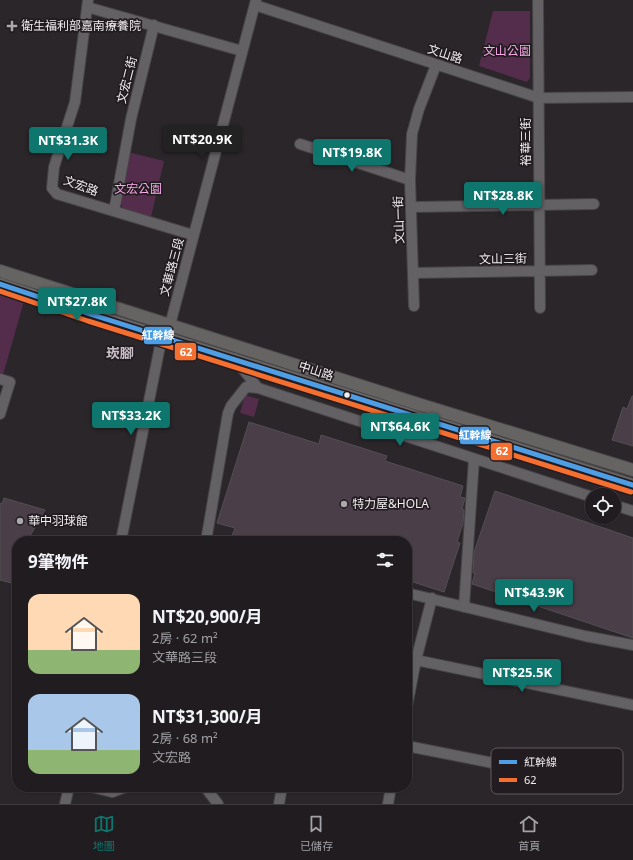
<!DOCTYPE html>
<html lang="zh-TW">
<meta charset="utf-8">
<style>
:root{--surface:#201c20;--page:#2d292d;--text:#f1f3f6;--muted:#a2a1a5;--line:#3d3a3e;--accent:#0f766e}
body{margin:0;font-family:"Noto Sans","Noto Sans TC",sans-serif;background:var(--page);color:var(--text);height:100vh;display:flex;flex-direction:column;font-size:15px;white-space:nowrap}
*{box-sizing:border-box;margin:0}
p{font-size:13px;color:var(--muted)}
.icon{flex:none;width:22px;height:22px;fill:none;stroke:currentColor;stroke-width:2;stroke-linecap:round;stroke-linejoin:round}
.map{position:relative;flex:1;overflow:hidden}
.sheet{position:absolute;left:12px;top:536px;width:400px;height:256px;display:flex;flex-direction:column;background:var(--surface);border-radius:16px;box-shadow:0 1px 3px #0004,0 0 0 1px var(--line)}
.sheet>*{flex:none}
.tools{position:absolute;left:585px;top:488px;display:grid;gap:8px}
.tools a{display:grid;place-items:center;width:36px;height:36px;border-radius:50%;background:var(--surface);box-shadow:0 1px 3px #0004,0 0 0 1px var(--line);font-size:20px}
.price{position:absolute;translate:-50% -34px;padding:0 9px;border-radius:4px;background:var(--accent);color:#fff;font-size:13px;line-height:26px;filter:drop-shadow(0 1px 2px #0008)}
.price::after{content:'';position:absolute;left:50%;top:24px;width:12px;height:9px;margin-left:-6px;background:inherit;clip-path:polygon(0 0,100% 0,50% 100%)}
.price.active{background:#222;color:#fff}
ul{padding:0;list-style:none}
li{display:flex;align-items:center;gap:12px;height:100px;padding:0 16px}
li span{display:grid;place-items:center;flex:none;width:112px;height:80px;border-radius:12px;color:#555}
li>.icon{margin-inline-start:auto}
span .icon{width:48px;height:48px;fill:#fffc;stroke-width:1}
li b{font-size:17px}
h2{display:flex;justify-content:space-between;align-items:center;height:48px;padding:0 16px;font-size:17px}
.dock{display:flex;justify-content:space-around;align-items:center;height:56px;border-top:1px solid var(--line);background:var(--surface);font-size:11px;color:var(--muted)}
.dock a{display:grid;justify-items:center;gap:2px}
.dock .active{color:var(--accent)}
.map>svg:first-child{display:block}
.green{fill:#542d4c}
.building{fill:#4a3e48;stroke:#534f52}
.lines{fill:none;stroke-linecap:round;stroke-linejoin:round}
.minor-casing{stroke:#474447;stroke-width:12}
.major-casing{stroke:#474447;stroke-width:14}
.minor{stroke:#636163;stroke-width:10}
.major{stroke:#666462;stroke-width:12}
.bus-1-casing{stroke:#221c21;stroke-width:8}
.bus-2-casing{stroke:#221c21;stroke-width:8}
.bus-1{stroke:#4d9ee5;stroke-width:5}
.bus-2{stroke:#f46f30;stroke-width:5}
.poi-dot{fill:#aba7aa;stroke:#221c21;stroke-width:1.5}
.bus-dot{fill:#f0ecef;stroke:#221c21;stroke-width:1.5}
.labels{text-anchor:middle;stroke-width:3.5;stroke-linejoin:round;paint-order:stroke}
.poi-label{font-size:12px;fill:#f0ecef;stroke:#221c21;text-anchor:start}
.park-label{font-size:12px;fill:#f9aae8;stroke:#221c21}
.street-label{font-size:12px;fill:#f0ecef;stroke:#221c21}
.quarter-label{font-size:14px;font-weight:bold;fill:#cac1c8;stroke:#221c21}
.key{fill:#221c21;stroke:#605a5f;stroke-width:1}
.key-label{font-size:11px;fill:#f0ecef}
.line-badge{stroke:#221c21;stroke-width:1.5}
.badge-label{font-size:11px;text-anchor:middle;font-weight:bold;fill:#fff}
</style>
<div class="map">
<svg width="633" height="804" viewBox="0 0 633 804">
<rect width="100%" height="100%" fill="#2b262a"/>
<path class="green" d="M493 11H530V78L527 82 479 66Z
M128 152 164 161 151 217 123 209 118 195Z
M0 292 24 301 3 375 0 374Z
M245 395 259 399 254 417 240 413Z"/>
<path class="building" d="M632 396H633V446L612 440 623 407 627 409Z
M249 422 319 444 321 435 387 456 385 461 463 486 460 497 465 498 462 509 464 510 463 523 457 542 460 543 444 592 407 580V541H247L232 536 235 528 217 523Z
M495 491 633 538V638L472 584 475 573H473L474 552Z
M4 498 45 510 27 541H17L16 584 0 580V503L2 504Z"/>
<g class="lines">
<g class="minor-casing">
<path id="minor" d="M88 0 75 102 54 167 52 188 57 194 193 235
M538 0 540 308
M255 5 539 98 633 97
M87 7 242 51
M300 144 410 180
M412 207 594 204
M114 211 131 119 154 25
M413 273 592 270
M414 306 410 180 412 134 419 109 436 65
M234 358 258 388 592 497
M0 379 10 382 0 414
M614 505 633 511
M121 541 162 336 170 325 256 0
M206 541 228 413 231 406 246 387 258 388
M407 593 585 636 633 645
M464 607 474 459
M416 660 633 705
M407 706 416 660 432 598
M407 746 503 765
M91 787 112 792 126 787
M205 787 218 804
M65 804 69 787
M279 804 282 787
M388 804 391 787"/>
</g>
<g class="major-casing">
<path id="major" d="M0 271 418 404 633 470
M0 284 90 314 633 485"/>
</g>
<use href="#minor" class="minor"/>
<use href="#major" class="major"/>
<g class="bus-1-casing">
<path id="bus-1" d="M0 284 90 314 633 485"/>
</g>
<g class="bus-2-casing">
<path id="bus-2" d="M0 291 88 321 631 492"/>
</g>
<use href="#bus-1" class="bus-1"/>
<use href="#bus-2" class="bus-2"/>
</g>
<g class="poi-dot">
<path d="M10 20h4v4h4v4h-4v4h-4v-4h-4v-4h4z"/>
<circle cx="344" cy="504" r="4"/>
<circle cx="20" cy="521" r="4"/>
</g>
<circle class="bus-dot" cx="347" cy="395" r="3.5"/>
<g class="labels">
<g class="poi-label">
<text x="21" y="30">衛生福利部嘉南療養院</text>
<text x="352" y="508">特力屋&amp;HOLA</text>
<text x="28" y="525">華中羽球館</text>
</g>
<g class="park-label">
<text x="507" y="55">文山公園</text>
<text x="138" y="193">文宏公園</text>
</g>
<g class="street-label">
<text transform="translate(445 54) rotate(18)" y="4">文山路</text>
<text transform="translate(127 80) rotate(-76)" y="4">文宏二街</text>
<text transform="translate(526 142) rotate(-90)" y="4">裕華三街</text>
<text transform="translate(81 186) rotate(20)" y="4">文宏路</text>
<text transform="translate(399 220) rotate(-92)" y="4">文山一街</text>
<text transform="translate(503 259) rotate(-1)" y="4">文山三街</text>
<text transform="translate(172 267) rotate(-75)" y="4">文華路三段</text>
<text transform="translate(316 371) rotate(18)" y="4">中山路</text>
</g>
<g class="quarter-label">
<text x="120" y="358">崁腳</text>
</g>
</g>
<rect x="491" y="748" width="132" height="46" rx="6" class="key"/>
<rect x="499" y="760" width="18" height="4" fill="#4d9ee5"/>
<rect x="499" y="778" width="18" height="4" fill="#f46f30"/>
<g class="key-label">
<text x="524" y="766">紅幹線</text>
<text x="524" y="784">62</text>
</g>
<g class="line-badge">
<rect x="143" y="326" width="30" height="19" rx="4" fill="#4d9ee5"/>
<rect x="174" y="342" width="23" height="19" rx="4" fill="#f46f30"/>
<rect x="459" y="426" width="31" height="19" rx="4" fill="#4d9ee5"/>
<rect x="490" y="442" width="23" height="19" rx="4" fill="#f46f30"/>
</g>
<g class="badge-label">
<text x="158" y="339">紅幹線</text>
<text x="186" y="356">62</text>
<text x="475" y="439">紅幹線</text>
<text x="502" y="455">62</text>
</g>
</svg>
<div class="tools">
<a><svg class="icon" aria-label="locate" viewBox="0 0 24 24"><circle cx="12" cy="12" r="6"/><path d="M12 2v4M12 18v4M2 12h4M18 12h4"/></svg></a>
</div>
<b class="price active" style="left:202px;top:160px">NT$20.9K</b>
<b class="price" style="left:68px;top:161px">NT$31.3K</b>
<b class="price" style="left:352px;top:173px">NT$19.8K</b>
<b class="price" style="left:503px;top:216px">NT$28.8K</b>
<b class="price" style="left:77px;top:322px">NT$27.8K</b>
<b class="price" style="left:131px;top:436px">NT$33.2K</b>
<b class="price" style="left:400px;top:447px">NT$64.6K</b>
<b class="price" style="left:534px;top:613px">NT$43.9K</b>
<b class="price" style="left:522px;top:693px">NT$25.5K</b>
<section class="sheet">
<h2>9筆物件<svg class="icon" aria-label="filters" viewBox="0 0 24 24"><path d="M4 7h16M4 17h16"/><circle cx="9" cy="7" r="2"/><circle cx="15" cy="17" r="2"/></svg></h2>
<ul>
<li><span style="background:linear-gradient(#ffd9b3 70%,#8fb573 0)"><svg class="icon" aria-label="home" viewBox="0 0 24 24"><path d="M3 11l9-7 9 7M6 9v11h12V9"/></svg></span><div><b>NT$20,900/月</b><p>2房 · 62 m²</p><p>文華路三段</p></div></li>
<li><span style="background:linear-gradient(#a9c7e8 70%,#8fb573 0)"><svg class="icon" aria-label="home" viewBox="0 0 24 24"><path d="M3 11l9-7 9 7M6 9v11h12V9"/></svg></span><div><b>NT$31,300/月</b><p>2房 · 68 m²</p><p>文宏路</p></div></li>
</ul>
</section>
</div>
<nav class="dock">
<a class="active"><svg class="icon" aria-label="map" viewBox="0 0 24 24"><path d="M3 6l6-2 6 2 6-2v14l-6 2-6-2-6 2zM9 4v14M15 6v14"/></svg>地圖</a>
<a><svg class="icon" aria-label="saved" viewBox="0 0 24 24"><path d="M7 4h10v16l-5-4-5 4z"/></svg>已儲存</a>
<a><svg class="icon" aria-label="home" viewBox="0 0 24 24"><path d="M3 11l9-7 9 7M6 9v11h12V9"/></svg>首頁</a>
</nav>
